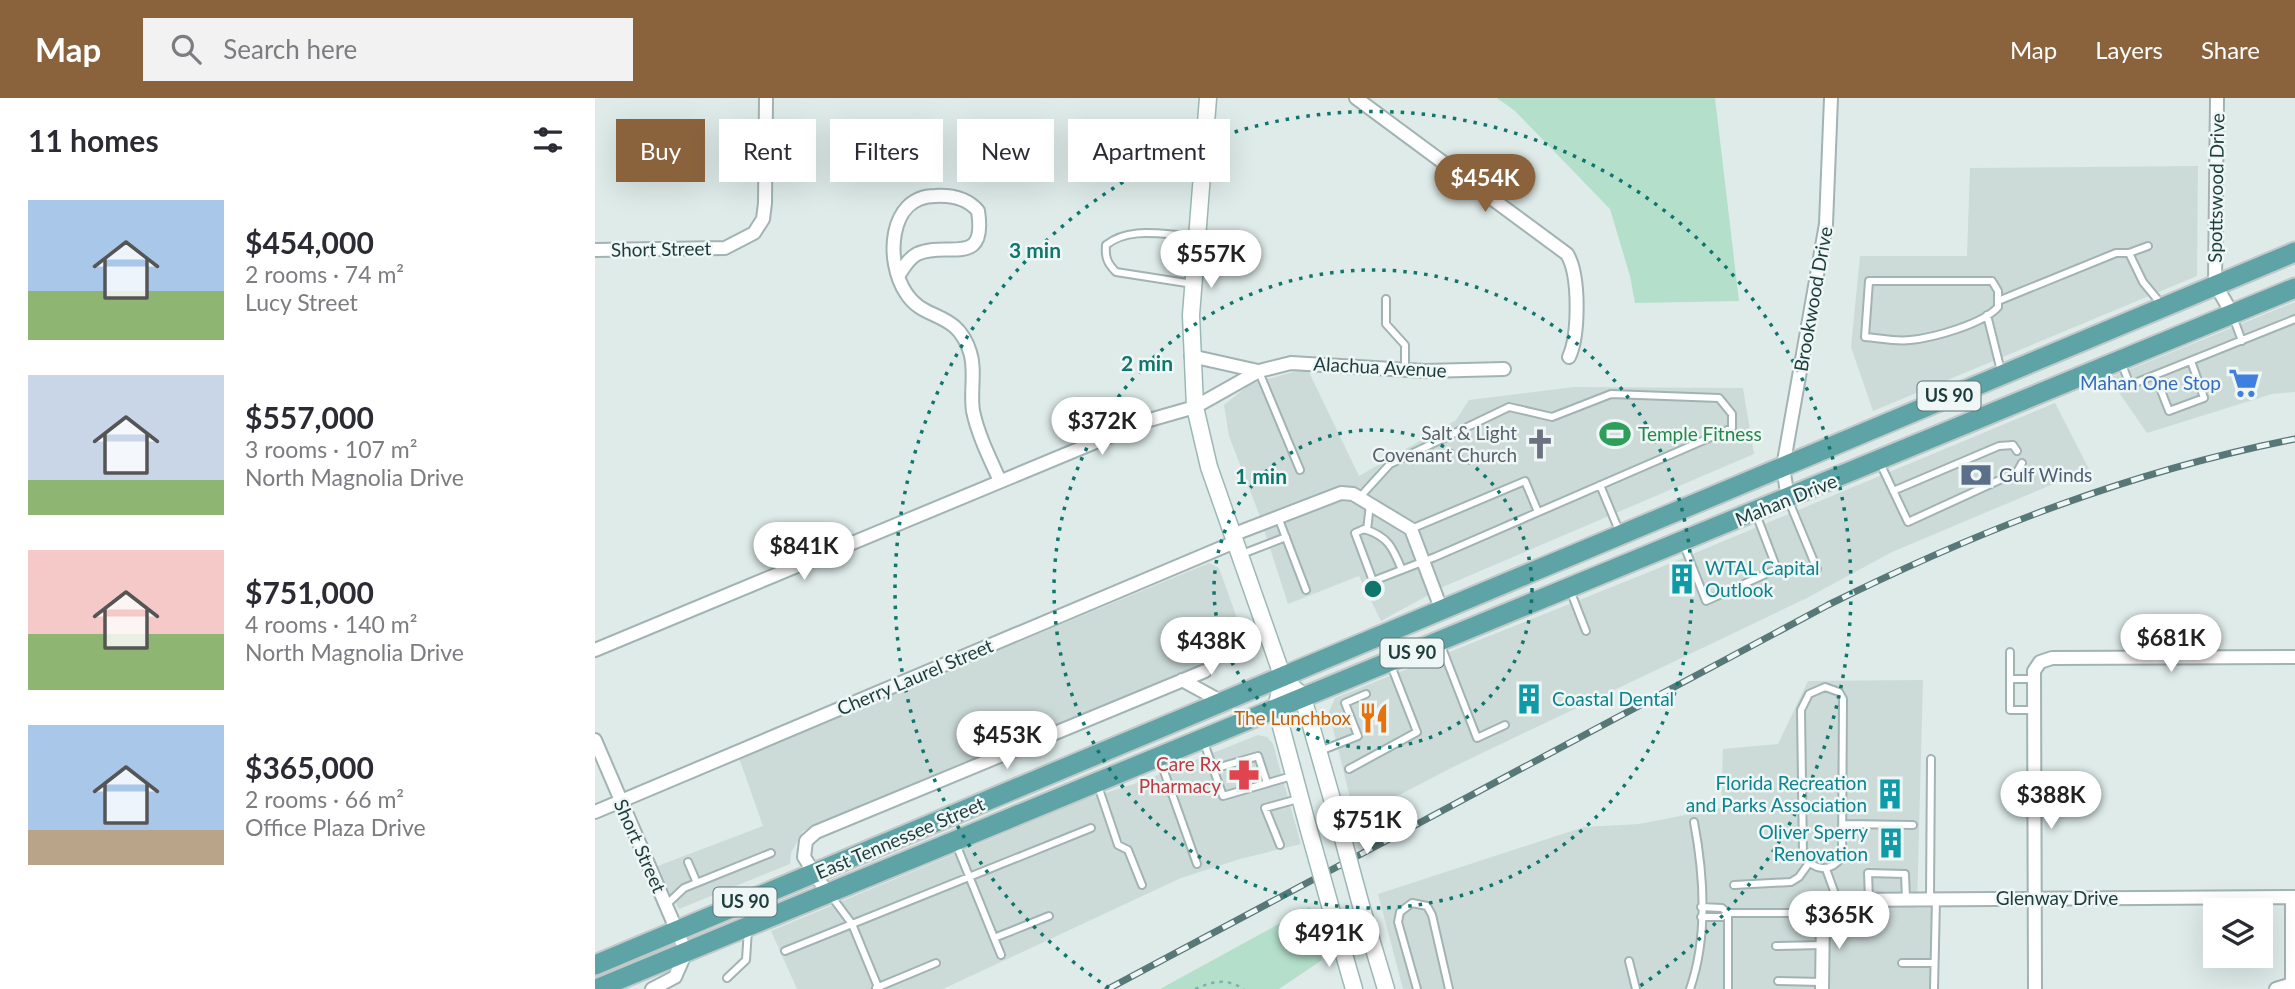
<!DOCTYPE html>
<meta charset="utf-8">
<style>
:root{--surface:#fff;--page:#f2f2f3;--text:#2b2b33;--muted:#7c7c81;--accent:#8a633d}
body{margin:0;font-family:Lato,sans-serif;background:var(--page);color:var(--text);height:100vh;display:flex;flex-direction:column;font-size:26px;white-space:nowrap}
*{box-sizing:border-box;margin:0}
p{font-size:23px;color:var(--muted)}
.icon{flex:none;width:38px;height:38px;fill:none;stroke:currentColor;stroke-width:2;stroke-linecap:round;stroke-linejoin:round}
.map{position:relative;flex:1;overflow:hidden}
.side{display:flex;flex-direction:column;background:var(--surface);width:595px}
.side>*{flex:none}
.banner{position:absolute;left:21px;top:21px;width:665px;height:63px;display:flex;gap:14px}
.buttons{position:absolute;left:1608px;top:800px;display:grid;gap:14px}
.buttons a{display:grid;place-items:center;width:70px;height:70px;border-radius:0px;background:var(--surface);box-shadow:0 7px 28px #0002;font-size:35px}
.price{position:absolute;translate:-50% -60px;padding:0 16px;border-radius:24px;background:#fff;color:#222;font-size:23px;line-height:46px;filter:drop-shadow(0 2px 4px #0008)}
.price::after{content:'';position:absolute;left:50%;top:42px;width:21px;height:16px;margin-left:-10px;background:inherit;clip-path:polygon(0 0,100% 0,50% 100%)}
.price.selected{background:var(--accent);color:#fff}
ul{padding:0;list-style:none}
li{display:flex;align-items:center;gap:21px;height:175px;padding:0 28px}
li span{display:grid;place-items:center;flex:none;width:196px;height:140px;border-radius:0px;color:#555}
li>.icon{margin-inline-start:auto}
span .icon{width:84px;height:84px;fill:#fffc;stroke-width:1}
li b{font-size:30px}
h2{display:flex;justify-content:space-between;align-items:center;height:84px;padding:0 28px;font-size:30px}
.chip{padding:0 24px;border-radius:0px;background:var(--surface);box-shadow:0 7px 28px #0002;font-size:24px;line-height:63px}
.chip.selected{background:var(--accent);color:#fff}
header{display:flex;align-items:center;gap:42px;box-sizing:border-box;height:98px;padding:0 35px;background:var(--accent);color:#fff}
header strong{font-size:33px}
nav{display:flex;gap:38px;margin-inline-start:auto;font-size:24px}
.search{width:490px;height:63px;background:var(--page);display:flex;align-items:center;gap:18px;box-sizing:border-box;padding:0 24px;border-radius:0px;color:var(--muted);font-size:26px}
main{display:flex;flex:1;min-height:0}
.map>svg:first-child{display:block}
.built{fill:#ccdbd8}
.green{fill:#b4dfcb}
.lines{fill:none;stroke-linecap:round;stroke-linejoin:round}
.lane-casing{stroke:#a1b3b2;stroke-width:10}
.street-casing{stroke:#a1b3b2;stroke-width:16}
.secondary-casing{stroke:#9cb8b5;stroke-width:19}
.primary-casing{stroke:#c0c8c8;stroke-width:23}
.path{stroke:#7bb2af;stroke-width:2.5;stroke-dasharray:3.5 5;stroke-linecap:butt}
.lane{stroke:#fff;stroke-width:6}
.street{stroke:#fff;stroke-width:12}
.secondary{stroke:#fff;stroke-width:16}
.primary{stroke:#5ea3a5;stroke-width:19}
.rail-casing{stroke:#587878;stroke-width:7}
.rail{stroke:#eef7f5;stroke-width:4.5;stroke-dasharray:13;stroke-linecap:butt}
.secondary-bridge-casing{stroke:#9cb8b5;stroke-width:19;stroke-linecap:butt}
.secondary-bridge{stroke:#fff;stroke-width:16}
.ring{fill:none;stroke:#0f766e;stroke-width:3.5;stroke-dasharray:3.5 7}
.labels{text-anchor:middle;stroke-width:5;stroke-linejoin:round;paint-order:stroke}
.shield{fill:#eef7f5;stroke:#5c7474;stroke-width:2}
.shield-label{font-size:18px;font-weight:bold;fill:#1e3c3c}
.street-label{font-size:19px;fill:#1e3c3c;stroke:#eef7f5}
.shop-label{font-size:19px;fill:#366cbe;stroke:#eef7f5;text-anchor:end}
.worship-label{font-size:19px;fill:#5b616d;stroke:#eef7f5;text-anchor:end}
.leisure-label{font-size:19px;fill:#27864d;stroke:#eef7f5;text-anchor:start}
.service-label{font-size:19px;fill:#4e5e75;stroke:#eef7f5;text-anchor:start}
.culture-label{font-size:19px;fill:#0d838f;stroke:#eef7f5;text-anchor:start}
.food-label{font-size:19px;fill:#c56008;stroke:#eef7f5;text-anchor:end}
.health-label{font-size:19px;fill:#be3a42;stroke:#eef7f5;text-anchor:end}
.centre{fill:#0f766e;stroke:#eef7f5;stroke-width:3.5}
.ring-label{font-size:21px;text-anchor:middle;font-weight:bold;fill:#0f766e;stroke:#eef7f5;stroke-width:5;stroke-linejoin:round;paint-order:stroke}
</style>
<header>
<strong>Map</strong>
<div class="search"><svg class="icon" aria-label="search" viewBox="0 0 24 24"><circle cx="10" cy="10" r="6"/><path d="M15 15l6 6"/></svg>Search here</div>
<nav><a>Map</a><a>Layers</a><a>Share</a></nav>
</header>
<main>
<section class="side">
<h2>11 homes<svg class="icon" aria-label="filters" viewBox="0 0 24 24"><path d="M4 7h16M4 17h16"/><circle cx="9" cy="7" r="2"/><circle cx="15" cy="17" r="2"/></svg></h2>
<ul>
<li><span style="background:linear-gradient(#a9c7e8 65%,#8fb573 0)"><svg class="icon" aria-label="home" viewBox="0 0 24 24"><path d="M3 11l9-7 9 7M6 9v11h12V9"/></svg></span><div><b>$454,000</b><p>2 rooms · 74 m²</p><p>Lucy Street</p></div></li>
<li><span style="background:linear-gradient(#c9d6e8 75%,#8fb573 0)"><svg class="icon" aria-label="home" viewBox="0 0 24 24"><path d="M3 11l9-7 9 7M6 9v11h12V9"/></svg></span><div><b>$557,000</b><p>3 rooms · 107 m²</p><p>North Magnolia Drive</p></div></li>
<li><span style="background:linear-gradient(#f6c9c9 60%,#8fb573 0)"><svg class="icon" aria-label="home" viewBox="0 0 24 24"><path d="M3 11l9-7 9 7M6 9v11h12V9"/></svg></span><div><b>$751,000</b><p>4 rooms · 140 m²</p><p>North Magnolia Drive</p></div></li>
<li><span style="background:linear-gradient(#a9c7e8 75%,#b9a48a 0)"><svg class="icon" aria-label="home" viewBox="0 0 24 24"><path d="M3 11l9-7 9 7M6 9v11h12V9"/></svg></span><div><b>$365,000</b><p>2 rooms · 66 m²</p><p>Office Plaza Drive</p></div></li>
</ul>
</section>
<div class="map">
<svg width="1700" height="891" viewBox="0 0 1700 891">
<rect width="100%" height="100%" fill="#deebe9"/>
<path class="built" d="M1603 68 1602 178 1278 313 1256 249 1265 158H1372L1375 70Z
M1700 204V294L1677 296 1552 335 1514 280Z
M712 270 764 378 861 322 874 302 979 289 1148 290 1159 356 850 488 786 523 764 478 693 506 664 416 634 338 629 307 655 286Z
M1460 305 1494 371 1297 454 1212 500 860 668 760 720 734 614 740 600 1064 470Z
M614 465 624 470 652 548 208 733 196 755 195 766 84 811 60 769 168 728 144 660Z
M1328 582 1322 810 1337 809 1339 891H808L783 796 989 729 1044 726 1126 710 1128 651 1183 646 1213 583Z
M663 637 672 639 678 646 706 746 645 761 586 780 348 891H202L176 833 489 702 545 684Z"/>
<path class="green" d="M902 0H1120L1144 203 1040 205 1035 178 1015 111 920 13Z
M715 809 727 862 684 891H565Z"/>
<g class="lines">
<g class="lane-casing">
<path id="lane" d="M1534 155 1548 184 1567 207
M1274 183H1397L1403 193V209C1388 226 1338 240 1315 242 1301 244 1284 240 1270 239Z
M598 186 521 174C512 165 510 159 511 147 536 127 571 138 600 138
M791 201V226L810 247V272
M1403 203 1521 155H1534L1553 148
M1392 217 1406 273
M1638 219 1647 243
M1526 264 1535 287 1700 221
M664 274 705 372
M1560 277 1574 313 1609 300 1596 263
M1285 365 1313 424 1422 374 1427 365
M1005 387 1025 435
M1298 393 1404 348 1418 347 1422 353
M764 400 795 366 914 309 957 319 1016 296 1124 300 1137 316V330L840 459 778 483 760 435 769 431C793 438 798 450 807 472
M1193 401 1222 471
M683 419 711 492
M816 431 930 383 943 414
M772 432 775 406
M1088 445 1111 503 1182 471 1161 416
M647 456 691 439
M975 492 991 533
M845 545 882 640 910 627
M1415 554V612H1439
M1415 581H1439
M1230 589 1244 594 1248 601 1247 759C1235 775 1219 773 1208 757L1206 612 1214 596Z
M608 642 628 698 697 678
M725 653 763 638 750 605 771 596
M565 662 602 766
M618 671 663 658 672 685
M754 671 822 634 795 565
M502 685 523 747 533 752 547 787
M1248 726 1318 727
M361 746 406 857
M685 747 670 710 703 701
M93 764 102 785
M1231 771 1243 804
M1139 787 1196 784 1204 779 1214 765
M237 799 257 826 283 889
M1274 801 1273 775 1310 776 1311 801
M1335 801 1336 661
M71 807 89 790 176 755
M1106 809 1127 810 1133 815
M1106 819H1127L1133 815H1228
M399 840 454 818
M1181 848 1227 847
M190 853 496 730
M1034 863 1041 891
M1307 865H1339
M132 880 151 862 153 831
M1183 883 1227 884
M281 890 341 865
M822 891 803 824 805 814 817 805 832 808 837 817 854 891
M1095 891C1113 839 1109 777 1099 724
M1133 891V815
M1339 891 1341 801"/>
</g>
<g class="street-casing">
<path id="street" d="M761 0 972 156C985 177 984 237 974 259
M1622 0 1620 186 1638 217
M0 152 130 150 159 135 168 121 170 105 171 0
M304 177C309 169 313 161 322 156 352 142 392 171 383 113 372 100 357 97 340 98 293 98 290 164 311 195 329 224 361 211 375 254 381 272 375 294 378 313 383 337 395 361 405 383
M596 258 663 273
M1193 401 1188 369 1231 126 1236 0
M637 437 746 395 758 396 816 431 847 513
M0 552 551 323 600 309 664 273 696 265 830 273 909 271
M587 582 629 605
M0 642 91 854 80 879 57 891
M0 714 640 444
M233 796 209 759 211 743 221 734 610 573
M1697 885V799
M1227 891 1228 815 1247 802 1700 799
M1440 891 1439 573 1445 564 1457 560 1700 559
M1681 891 1700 885"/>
</g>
<g class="secondary-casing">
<path id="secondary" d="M613 0 596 217 600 309 614 369 688 580 703 594 711 610 741 715
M688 580 681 610 713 729
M767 811 791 891
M740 825 759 891"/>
</g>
<g class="primary-casing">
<path id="primary" d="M0 867 1700 154
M1 891 1700 190"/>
</g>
<path class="path" d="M600 891C619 883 631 880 649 891"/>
<use href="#lane" class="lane"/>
<use href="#street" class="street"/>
<use href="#secondary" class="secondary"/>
<use href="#primary" class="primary"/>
<g class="rail-casing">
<path id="rail" d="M513 891 1233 507C1382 433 1536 373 1700 341"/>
</g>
<use href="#rail" class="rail"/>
<g class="secondary-bridge-casing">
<path id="secondary-bridge" d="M741 715 767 811
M713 729 740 825"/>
</g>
<use href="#secondary-bridge" class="secondary-bridge"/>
</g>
<g class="ring">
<circle cx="778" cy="491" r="159"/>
<circle cx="778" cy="491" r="319"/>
<path d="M514 890A478 478 0 1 1 1042 890"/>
</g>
<defs>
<g id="supermarket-bare" transform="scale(2.415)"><path d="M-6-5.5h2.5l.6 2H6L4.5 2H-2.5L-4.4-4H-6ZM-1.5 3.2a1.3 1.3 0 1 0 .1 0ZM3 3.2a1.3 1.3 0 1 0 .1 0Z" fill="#3f7fe0" stroke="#eef7f5" stroke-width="2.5" paint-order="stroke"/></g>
<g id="stadium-bare" transform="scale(2.415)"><path d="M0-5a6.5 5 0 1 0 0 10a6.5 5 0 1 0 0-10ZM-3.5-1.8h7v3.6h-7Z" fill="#2e9e5b" stroke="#eef7f5" stroke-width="2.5" paint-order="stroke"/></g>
<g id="church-bare" transform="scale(2.415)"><path d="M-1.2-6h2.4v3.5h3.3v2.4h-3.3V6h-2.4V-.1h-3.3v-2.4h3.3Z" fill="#6b7280" stroke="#eef7f5" stroke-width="2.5" paint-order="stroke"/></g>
<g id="bank-bare" transform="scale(2.415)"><path d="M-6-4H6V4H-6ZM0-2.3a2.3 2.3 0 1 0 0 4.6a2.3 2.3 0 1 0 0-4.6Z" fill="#5c6f8a" stroke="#eef7f5" stroke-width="2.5" paint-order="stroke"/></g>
<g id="building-bare" transform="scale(2.415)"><path d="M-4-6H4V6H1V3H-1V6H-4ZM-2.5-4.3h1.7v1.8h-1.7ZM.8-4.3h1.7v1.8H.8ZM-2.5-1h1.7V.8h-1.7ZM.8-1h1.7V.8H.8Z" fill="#0f9aa8" stroke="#eef7f5" stroke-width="2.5" paint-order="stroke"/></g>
<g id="restaurant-bare" transform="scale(2.415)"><path d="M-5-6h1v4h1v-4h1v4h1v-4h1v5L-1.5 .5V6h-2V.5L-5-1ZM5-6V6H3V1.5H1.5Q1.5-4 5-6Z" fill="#e8710a" stroke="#eef7f5" stroke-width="2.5" paint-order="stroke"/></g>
<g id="pharmacy-bare" transform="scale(2.415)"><path d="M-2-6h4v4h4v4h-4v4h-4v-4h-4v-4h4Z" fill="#e0444e" stroke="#eef7f5" stroke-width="2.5" paint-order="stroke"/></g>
</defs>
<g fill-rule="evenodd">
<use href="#supermarket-bare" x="1649" y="285"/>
<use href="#stadium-bare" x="1020" y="336"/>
<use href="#church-bare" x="945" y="346"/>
<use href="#bank-bare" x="1381" y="377"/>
<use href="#building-bare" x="1087" y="481"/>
<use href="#building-bare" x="934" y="601"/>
<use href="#restaurant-bare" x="779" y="620"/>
<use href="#pharmacy-bare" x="649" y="677"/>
<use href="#building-bare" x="1295" y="696"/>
<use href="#building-bare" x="1296" y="745"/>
</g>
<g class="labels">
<g class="shield">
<rect x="1322.5" y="283.5" width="63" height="29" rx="5"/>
<rect x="785.5" y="540.5" width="63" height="29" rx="5"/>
<rect x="118.5" y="789.5" width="63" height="29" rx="5"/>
</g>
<g class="shield-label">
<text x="1354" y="304">US 90</text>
<text x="817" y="561">US 90</text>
<text x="150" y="810">US 90</text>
</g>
<g class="street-label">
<text transform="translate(1621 90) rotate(-89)" y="7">Spottswood Drive</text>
<text transform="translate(66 151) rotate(-1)" y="7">Short Street</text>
<text transform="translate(1218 201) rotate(-80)" y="7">Brookwood Drive</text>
<text transform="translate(785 269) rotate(3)" y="7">Alachua Avenue</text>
<text transform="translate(1191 402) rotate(-22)" y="7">Mahan Drive</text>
<text transform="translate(320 579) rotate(-23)" y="7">Cherry Laurel Street</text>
<text transform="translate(305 740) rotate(-23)" y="7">East Tennessee Street</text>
<text transform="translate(45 748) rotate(66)" y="7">Short Street</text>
<text x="1462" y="807">Glenway Drive</text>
</g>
<g class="shop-label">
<text x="1626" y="292">Mahan One Stop</text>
</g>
<g class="worship-label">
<text x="922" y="342">Salt &amp; Light<tspan x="922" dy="22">Covenant Church</tspan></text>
</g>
<g class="leisure-label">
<text x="1043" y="343">Temple Fitness</text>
</g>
<g class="service-label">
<text x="1404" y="384">Gulf Winds</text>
</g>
<g class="culture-label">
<text x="1110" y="477">WTAL Capital<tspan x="1110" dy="22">Outlook</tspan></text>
<text x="957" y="608">Coastal Dental</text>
<text x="1272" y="692" text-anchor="end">Florida Recreation<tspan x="1272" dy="22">and Parks Association</tspan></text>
<text x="1273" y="741" text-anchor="end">Oliver Sperry<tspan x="1273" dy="22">Renovation</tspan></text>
</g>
<g class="food-label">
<text x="756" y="627">The Lunchbox</text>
</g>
<g class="health-label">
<text x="626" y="673">Care Rx<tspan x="626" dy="22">Pharmacy</tspan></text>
</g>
</g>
<circle cx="778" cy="491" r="10" class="centre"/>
<g class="ring-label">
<text x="440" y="160">3 min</text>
<text x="552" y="273">2 min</text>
<text x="666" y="386">1 min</text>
</g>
</svg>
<div class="buttons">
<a><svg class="icon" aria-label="layers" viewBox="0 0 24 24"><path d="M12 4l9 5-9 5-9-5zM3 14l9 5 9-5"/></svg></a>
</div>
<b class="price selected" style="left:890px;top:116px">$454K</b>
<b class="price" style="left:616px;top:192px">$557K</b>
<b class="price" style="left:507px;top:359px">$372K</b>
<b class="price" style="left:209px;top:484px">$841K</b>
<b class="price" style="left:1576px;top:576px">$681K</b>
<b class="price" style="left:616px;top:579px">$438K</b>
<b class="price" style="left:412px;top:673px">$453K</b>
<b class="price" style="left:1456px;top:733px">$388K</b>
<b class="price" style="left:772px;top:758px">$751K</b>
<b class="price" style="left:1244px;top:853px">$365K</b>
<b class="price" style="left:734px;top:871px">$491K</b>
<div class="banner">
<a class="chip selected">Buy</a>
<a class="chip">Rent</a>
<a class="chip">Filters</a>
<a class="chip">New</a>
<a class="chip">Apartment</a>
</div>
</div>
</main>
